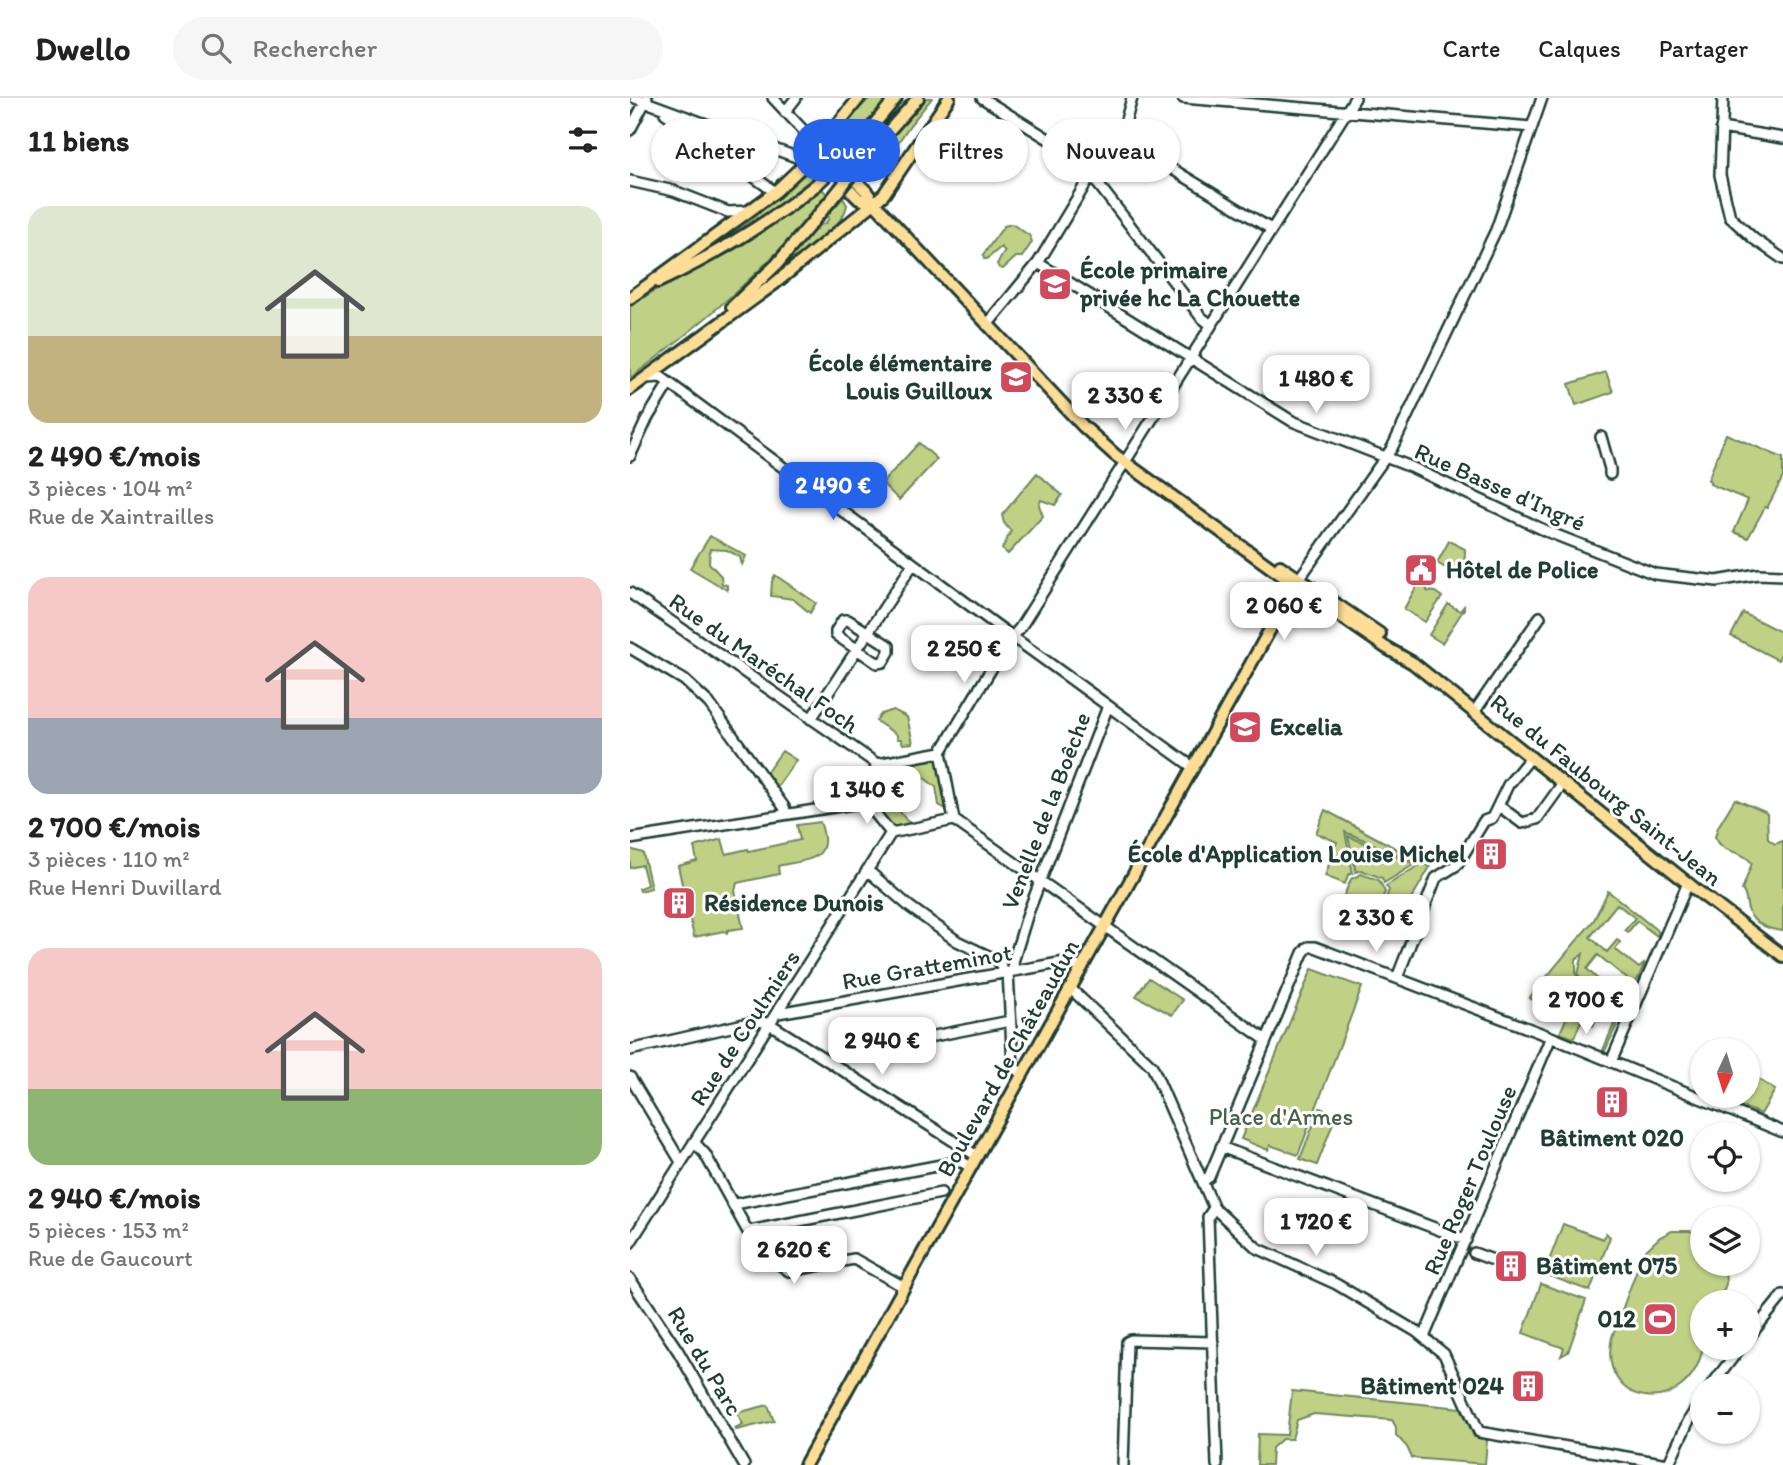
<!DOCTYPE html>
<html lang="fr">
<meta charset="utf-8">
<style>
:root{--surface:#fff;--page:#f6f6f6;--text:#222;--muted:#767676;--line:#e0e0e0;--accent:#2563eb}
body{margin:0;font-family:Itim,sans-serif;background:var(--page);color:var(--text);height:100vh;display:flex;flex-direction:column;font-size:26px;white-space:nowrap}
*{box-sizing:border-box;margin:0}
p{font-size:23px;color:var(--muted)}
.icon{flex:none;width:38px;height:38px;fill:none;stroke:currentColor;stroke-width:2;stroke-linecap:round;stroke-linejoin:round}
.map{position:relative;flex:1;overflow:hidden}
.details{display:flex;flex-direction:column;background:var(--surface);width:630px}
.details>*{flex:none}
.hud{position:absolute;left:21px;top:21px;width:665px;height:63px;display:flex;gap:14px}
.needle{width:46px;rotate:184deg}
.fabs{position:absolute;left:1060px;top:940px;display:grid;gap:14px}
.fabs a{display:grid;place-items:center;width:70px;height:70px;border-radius:50%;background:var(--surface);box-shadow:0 2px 5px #0004;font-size:35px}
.price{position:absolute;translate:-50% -60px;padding:0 16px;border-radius:14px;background:#fff;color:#222;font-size:23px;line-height:46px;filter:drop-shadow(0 2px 4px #0008)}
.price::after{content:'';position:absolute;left:50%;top:42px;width:21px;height:16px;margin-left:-10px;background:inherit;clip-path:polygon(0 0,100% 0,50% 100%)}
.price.on{background:var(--accent);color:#fff}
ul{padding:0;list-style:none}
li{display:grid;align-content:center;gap:14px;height:371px;padding:0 28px}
li span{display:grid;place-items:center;height:217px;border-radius:21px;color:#555}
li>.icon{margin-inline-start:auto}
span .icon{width:126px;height:126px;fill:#fffc;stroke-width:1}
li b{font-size:30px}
h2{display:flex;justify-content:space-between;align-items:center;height:84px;padding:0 28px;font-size:30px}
.tag{padding:0 24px;border-radius:32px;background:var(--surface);box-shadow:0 2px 5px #0004;font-size:24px;line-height:63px}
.tag.on{background:var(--accent);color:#fff}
header{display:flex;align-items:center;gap:42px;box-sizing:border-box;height:98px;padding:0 35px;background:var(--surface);border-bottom:2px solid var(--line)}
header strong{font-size:33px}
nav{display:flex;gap:38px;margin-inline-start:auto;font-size:24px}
.search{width:490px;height:63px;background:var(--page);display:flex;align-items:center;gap:18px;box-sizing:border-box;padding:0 24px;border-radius:38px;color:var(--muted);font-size:26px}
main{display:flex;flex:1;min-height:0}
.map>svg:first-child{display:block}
.green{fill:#c0d186;stroke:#70875d;stroke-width:2}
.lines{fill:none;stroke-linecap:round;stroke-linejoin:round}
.minor-casing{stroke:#1f3d34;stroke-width:14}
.major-casing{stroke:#1f3d34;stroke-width:16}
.minor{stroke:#fff;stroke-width:9}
.major{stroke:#fedd96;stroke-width:10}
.major-bridge-casing{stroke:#1f3d34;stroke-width:16;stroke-linecap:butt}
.major-bridge{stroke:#fedd96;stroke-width:10}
.labels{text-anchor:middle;stroke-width:6;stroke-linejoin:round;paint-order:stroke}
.poi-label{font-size:24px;font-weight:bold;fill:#1f3d34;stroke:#fff;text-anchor:start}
.street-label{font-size:24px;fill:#1f3d34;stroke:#fff}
.park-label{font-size:24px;fill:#476248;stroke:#fff}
</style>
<header>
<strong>Dwello</strong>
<div class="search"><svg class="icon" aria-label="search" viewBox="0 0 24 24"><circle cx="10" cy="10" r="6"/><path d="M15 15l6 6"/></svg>Rechercher</div>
<nav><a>Carte</a><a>Calques</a><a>Partager</a></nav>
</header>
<main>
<section class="details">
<h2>11 biens<svg class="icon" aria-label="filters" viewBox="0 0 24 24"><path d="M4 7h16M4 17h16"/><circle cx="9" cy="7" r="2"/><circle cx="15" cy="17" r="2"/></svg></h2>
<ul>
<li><span style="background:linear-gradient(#dfe7d0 60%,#c2b280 0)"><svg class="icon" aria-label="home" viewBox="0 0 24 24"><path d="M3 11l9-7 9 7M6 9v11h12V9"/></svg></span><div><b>2 490 €/mois</b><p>3 pièces · 104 m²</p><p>Rue de Xaintrailles</p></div></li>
<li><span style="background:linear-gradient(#f6c9c9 65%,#9aa5b1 0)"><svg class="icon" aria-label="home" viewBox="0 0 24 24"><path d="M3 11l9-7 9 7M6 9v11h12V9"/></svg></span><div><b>2 700 €/mois</b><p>3 pièces · 110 m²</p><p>Rue Henri Duvillard</p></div></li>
<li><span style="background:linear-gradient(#f6c9c9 65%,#8fb573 0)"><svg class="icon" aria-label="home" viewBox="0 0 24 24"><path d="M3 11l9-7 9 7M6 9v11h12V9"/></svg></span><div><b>2 940 €/mois</b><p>5 pièces · 153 m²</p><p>Rue de Gaucourt</p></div></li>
</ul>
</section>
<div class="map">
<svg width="1153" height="1367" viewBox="0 0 1153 1367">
<rect width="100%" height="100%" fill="#fff"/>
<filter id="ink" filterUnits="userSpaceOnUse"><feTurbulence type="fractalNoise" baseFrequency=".0143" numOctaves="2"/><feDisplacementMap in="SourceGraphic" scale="14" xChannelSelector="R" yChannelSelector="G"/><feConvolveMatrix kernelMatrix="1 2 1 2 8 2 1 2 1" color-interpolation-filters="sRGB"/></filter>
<g filter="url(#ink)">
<path class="green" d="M240 0H259L214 54 208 56C202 35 225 14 240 0Z
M293 0H302L280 27 245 79 239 81 232 79V73L269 26Z
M183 72 189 75 141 113 93 141 115 127 174 77Z
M192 91 198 97C141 168 72 226 0 280V209C61 164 133 142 192 91Z
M213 100 217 107C213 133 152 173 131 190L129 189 188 127 195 126 199 120 197 117Z
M382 126 400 138 402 144 392 159H386L373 171 369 170 367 166 375 153 371 149 357 161H354L353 157 374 128Z
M976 274 983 294 946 307 939 286Z
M1096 336 1153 360V379L1137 410 1135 409 1118 440 1104 434 1118 402 1080 386V383L1078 382Z
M289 345 307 361 269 402 252 385Z
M407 375 432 397 425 407 411 402 409 407 413 418 378 456 372 451 381 433 374 425 372 417Z
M80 438 116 458 112 467 110 459 97 452 80 451 79 465 91 478 92 486 97 487V492L60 470Z
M819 443 835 451 834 481 807 465Z
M145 477 186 505 180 515 163 501 141 498 142 483Z
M789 484 797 489V493L805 494 812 499 795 524 774 511Z
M818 506 830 513 834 508V511L812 545 799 537Z
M1113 515 1153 535V552L1148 562 1101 538Z
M263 612 277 619 283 645 273 646 271 641H267V637L246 623 251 616Z
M152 653 166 662 145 692 134 678Z
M303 660 308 663 318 712 309 707 306 689 280 669 279 664Z
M244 691 246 692 244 699 250 702 259 699 277 723 284 726 262 729 242 703Z
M1105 701 1135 714 1137 716 1138 741 1145 746 1153 743V833C1141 832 1123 826 1119 814 1115 805 1118 799 1112 792L1122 765C1110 750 1094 758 1085 739L1088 729Z
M695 712 800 769 777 808 756 800 759 792 756 788 791 766 715 734 723 775 718 777 715 786 695 778 707 744 686 735Z
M190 724C205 763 178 761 148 768L149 776 107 785 105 793 113 830 98 832 97 835 94 833 64 839 48 768 67 763 64 749 92 741 96 756 118 751 119 753 170 742 167 727Z
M718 738 785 766 754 785 752 780 731 772 726 774Z
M0 751 13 755 21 790 10 793 9 790 17 787 12 767 0 770Z
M731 776 749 782 755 794 747 813 737 817 719 810 713 800 721 781Z
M978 793 1029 834 1027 838 1007 823 998 834 995 832 1005 820 987 806 960 839 977 854 987 842 990 844 985 851 1009 870 1015 865 1004 889 1000 887 1001 884 968 857 957 871 979 892 977 898 981 900 980 904 990 909 991 907 995 908 993 914 965 901 963 891 954 888 948 876 953 856 946 861V876L951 888 948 898 956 906 973 905 992 916 975 953 973 952 987 919 970 912 963 928 951 923 944 940 930 935 938 916 899 900 964 822Z
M682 871 732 889 668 1057 640 1047 638 1052 611 1041Z
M519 880 553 902 542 917 506 898Z
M1125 979 1145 992 1131 1016 1108 1007 1114 998H1118V990Z
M690 1010 706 1017 687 1067 670 1061Z
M933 1126 973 1141 976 1135 980 1139 960 1193 914 1176Z
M1042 1133H1060L1073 1138V1166H1095L1096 1186 1089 1204H1073C1073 1218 1075 1234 1073 1248 1061 1321 966 1312 982 1239L1013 1155 1030 1139Z
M911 1186 956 1202 938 1254 931 1258 934 1250 893 1235Z
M662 1293 831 1310 844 1339 857 1342 855 1366 782 1360 777 1349 766 1337V1329L762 1322 684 1316 667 1322 662 1341H652L642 1350 641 1367H627L628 1336 657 1337Z
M138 1307 144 1323 106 1332 105 1330 113 1326 107 1315Z"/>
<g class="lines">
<g class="minor-casing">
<path id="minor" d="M5 0 166 59 180 61
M143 0 189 49
M352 0 462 68
M553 0 902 29
M1093 0 1090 77 1100 119 1124 141 1153 161
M155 14 166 0
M35 15 145 94
M1091 30 1153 40
M0 32 17 0
M491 40 641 131
M461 77 571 219 581 227
M0 83 44 93 98 114 118 113
M408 165 662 323 781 369 916 433 1025 476 1087 483 1128 476 1153 477
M357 227 408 165 461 77 462 68 491 40 502 0
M16 280 31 279 369 529 564 670
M971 339 980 371V376
M0 358 17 321 39 285
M669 481 762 350 866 132 912 0
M0 495 247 666
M213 522H218L259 548V554L253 564 247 565 206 537V533Z
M0 550 54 582 79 605 154 709 156 716
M845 613 910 519
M181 621 283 466
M311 654 377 545 390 530 725 0
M311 654 324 722
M247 666 311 654
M236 704 261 735
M236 704 247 666
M869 708 892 725 907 721 933 685
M324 722 636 942
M261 735 324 722
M0 741 236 704
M237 772 280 809 327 843 369 863 374 875
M384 873 383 864 398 815 478 608
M378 874 383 969 393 976
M767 880 806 780 827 767 854 723 862 720 878 687 901 659
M441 891 522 968 584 1110 627 1150 706 1186 787 1234 814 1256 849 1334 1038 1366
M148 915 435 864 452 870
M0 952 114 926 129 923 140 926 347 1058
M200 964 208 957 380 923
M981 964 1058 785
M0 979 51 1064
M64 1044 75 1056 127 1150 159 1173 224 1161 274 1189
M591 1049 836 1142
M573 1083 579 1079 673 855 678 849H685L921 939 1153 1034
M105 1106 327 1064H332L341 1069
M584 1110 578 1119 587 1367
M119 1133 311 1095
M0 1145 261 735
M844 1155 863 1162
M0 1181 48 1253 114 1367
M794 1239 921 939
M1118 1240 1153 1197
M1081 1288 1110 1250
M493 1367 497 1244 501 1242 583 1244
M1038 1367 1059 1322 1073 1300"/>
</g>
<g class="major-casing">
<path id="major" d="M189 49 203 62
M222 53 266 0
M180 61 196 69
M232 63 288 0
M225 82 236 93 244 105 453 328 485 357 665 487 755 549 783 565 1065 791 1153 858
M218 90 229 101 244 105
M28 184C85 157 137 126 186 87
M0 200 145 94 180 61 229 0
M102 209 147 166 201 102
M0 291 144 186 244 105 254 96 319 0
M650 468 750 536
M175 1367 662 492"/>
</g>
<use href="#minor" class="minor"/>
<use href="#major" class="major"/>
<g class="major-bridge-casing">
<path id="major-bridge" d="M186 87 222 53
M201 102 232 63"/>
</g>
<use href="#major-bridge" class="major-bridge"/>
</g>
</g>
<defs>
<g id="school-square" transform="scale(1.75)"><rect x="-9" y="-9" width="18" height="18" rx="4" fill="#d1495b" stroke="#fff"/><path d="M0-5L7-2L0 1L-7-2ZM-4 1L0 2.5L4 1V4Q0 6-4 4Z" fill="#fff"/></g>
<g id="civic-square" transform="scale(1.75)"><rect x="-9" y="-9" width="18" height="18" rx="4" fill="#d1495b" stroke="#fff"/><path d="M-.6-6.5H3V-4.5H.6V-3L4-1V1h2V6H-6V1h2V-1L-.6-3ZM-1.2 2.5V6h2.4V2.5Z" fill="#fff"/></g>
<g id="university-square" transform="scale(1.75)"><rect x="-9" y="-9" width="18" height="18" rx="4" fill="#d1495b" stroke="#fff"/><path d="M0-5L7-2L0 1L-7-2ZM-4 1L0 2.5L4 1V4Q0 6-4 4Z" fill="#fff"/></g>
<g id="building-square" transform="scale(1.75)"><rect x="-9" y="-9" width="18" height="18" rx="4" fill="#d1495b" stroke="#fff"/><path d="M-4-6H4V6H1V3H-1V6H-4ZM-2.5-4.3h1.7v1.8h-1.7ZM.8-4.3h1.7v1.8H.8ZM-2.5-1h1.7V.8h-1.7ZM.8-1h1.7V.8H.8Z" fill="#fff"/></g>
<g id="stadium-square" transform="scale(1.75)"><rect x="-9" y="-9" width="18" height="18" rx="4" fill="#d1495b" stroke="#fff"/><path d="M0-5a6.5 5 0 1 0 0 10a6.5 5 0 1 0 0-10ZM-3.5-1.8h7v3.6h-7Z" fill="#fff"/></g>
</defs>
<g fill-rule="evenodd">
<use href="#school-square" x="425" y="186"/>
<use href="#school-square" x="386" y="279"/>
<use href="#civic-square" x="791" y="472"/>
<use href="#university-square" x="615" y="629"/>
<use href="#building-square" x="861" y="756"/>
<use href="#building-square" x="49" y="805"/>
<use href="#building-square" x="982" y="1004"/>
<use href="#building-square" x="881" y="1168"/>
<use href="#stadium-square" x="1030" y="1221"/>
<use href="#building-square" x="898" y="1288"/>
</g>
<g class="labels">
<g class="poi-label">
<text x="450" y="180">École primaire<tspan x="450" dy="28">privée hc La Chouette</tspan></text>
<text x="362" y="273" text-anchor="end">École élémentaire<tspan x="362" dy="28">Louis Guilloux</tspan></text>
<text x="816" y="480">Hôtel de Police</text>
<text x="640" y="637">Excelia</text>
<text x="836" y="764" text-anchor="end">École d'Application Louise Michel</text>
<text x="74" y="813">Résidence Dunois</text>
<text x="982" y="1048" text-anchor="middle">Bâtiment 020</text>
<text x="906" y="1176">Bâtiment 075</text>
<text x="1006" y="1229" text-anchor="end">012</text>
<text x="874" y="1296" text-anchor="end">Bâtiment 024</text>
</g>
<g class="street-label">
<text transform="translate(870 389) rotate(24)" y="8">Rue Basse d'Ingré</text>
<text transform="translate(134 565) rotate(35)" y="8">Rue du Maréchal Foch</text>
<text transform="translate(976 692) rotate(39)" y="8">Rue du Faubourg Saint-Jean</text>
<text transform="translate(416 713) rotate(-69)" y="8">Venelle de la Boêche</text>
<text transform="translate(297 869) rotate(-10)" y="8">Rue Gratteminot</text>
<text transform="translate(115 930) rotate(-57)" y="8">Rue de Coulmiers</text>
<text transform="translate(378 960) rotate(-61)" y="8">Boulevard de Châteaudun</text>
<text transform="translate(840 1082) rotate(-67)" y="8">Rue Roger Toulouse</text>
<text transform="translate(75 1263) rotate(59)" y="8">Rue du Parc</text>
</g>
<g class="park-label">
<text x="651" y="1027">Place d'Armes</text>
</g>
</g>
</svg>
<div class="fabs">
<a><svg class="needle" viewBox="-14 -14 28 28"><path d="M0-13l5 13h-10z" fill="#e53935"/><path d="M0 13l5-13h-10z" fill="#767676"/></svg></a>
<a><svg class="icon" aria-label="locate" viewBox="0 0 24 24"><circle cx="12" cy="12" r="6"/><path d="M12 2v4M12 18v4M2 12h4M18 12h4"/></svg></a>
<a><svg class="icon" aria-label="layers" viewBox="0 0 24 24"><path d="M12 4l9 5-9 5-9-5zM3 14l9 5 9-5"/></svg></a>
<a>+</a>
<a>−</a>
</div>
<b class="price" style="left:686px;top:317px">1 480 €</b>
<b class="price" style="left:495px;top:334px">2 330 €</b>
<b class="price on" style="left:203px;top:424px">2 490 €</b>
<b class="price" style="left:654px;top:544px">2 060 €</b>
<b class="price" style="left:334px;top:587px">2 250 €</b>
<b class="price" style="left:237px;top:728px">1 340 €</b>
<b class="price" style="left:746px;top:856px">2 330 €</b>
<b class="price" style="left:956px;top:938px">2 700 €</b>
<b class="price" style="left:252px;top:979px">2 940 €</b>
<b class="price" style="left:686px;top:1160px">1 720 €</b>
<b class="price" style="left:164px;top:1188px">2 620 €</b>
<div class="hud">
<a class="tag">Acheter</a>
<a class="tag on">Louer</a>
<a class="tag">Filtres</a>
<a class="tag">Nouveau</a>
</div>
</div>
</main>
